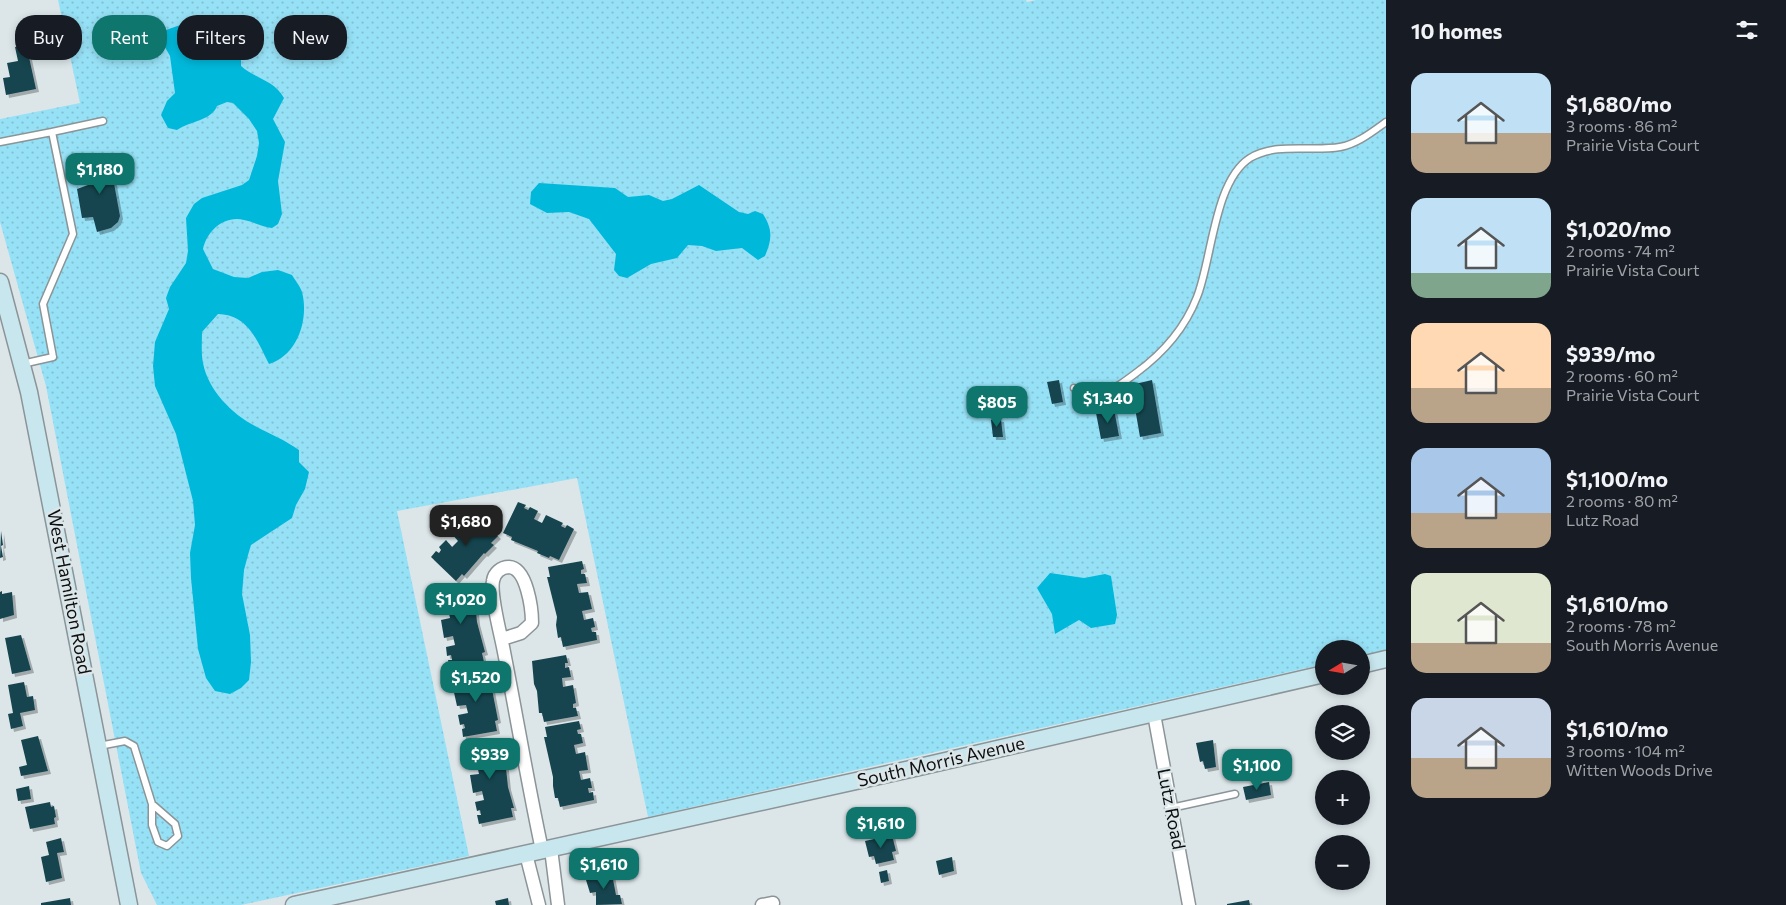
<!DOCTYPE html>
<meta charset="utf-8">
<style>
:root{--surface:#171b24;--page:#242831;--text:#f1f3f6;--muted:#9ea1a6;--accent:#0f766e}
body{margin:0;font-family:Commissioner,sans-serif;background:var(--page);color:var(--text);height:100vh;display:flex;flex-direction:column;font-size:19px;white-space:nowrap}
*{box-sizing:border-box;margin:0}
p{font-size:16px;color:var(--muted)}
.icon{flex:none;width:28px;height:28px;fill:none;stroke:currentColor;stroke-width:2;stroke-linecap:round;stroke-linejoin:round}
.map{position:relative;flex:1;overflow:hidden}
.side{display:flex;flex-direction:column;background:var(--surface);width:400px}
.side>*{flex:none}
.hud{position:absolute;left:15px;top:15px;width:475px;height:45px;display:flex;gap:10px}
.needle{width:32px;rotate:259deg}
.buttons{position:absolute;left:1315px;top:640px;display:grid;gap:10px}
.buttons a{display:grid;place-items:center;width:55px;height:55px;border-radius:50%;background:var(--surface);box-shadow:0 2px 8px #0003;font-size:25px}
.price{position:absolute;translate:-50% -42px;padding:0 11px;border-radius:10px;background:var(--accent);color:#fff;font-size:16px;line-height:32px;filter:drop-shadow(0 1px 2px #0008)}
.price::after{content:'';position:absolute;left:50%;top:30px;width:15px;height:11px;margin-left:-8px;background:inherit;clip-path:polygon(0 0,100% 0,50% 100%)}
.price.current{background:#222;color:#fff}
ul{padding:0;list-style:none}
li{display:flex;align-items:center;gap:15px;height:125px;padding:0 25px}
li span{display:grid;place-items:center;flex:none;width:140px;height:100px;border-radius:15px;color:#555}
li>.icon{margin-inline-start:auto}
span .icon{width:60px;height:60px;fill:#fffc;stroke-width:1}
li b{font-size:21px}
h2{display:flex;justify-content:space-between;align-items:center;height:60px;padding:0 25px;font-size:21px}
.chip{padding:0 18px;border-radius:20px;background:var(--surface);box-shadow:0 2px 8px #0003;font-size:18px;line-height:45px}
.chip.current{background:var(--accent);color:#fff}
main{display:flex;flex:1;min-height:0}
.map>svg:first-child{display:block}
.grass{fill:url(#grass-dots)}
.water{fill:#00b8da}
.building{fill:#194550;filter:url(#shadow)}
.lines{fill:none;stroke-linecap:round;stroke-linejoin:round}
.lane-casing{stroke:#8b9497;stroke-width:9}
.street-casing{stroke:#8b9497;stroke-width:15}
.secondary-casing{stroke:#8b9497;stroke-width:19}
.lane{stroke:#fff;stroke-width:6}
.street{stroke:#fff;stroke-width:12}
.secondary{stroke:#c8e6ed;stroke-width:16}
.labels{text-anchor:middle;stroke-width:5;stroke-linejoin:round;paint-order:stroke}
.street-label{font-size:18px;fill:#0d1011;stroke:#dce6e9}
</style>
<main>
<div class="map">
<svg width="1386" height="905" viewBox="0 0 1386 905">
<defs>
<pattern id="grass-dots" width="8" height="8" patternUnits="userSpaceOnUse" patternTransform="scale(1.25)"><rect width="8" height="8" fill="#97e1f6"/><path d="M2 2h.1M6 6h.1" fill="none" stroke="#81c0d2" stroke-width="1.8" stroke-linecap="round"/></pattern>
<filter id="shadow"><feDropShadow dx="3" dy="3" stdDeviation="0" flood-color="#0004"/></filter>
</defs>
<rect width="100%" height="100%" fill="#dce6e9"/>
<path class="grass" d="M58 0H1026L1027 2 1036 0H1386V650L1361 655V649H1324V664L648 817 577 478 397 511 469 856 241 905H157L141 873 46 386 0 222V119L80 103Z"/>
<path class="water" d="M186 23 211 30 227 24 235 26 241 38V66C256 79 274 80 284 98L273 119 285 142 278 181 282 214 278 224 272 228C262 227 254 222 244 220 224 215 207 231 203 249L213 269 234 277 248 278 262 272 278 270 292 275C295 280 300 286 302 292 309 319 298 355 269 364 257 341 249 315 218 314L202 332C202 342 201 353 203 363 208 390 232 414 255 426 270 434 285 440 299 450V462L309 472 305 489 296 505 292 518 251 545 248 555 244 570 242 594 250 635 251 662 249 680 241 688 230 694 215 691 206 678 198 649 191 578 190 553 195 525 193 501 176 434 155 386 153 366 155 342 169 309 166 298 170 287 186 263 188 251 186 218 194 204 202 198 242 185 249 180 257 156 259 143 257 131 249 119 233 103 227 102 217 106C211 121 190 121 177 130L168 128 161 115 167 101 175 93 170 56 161 40 166 30Z
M539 183 615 188 628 197 649 195 663 201 672 199 699 185 739 212 748 214 755 211 763 214C773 230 772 239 765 256L758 260 742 248 716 251 702 246 688 245 677 258 651 264 627 278 619 276 614 270 616 254 589 219 569 212 547 213 530 204 531 192Z
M1050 573 1084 578 1105 574 1111 576 1117 615 1115 624 1091 628 1079 620 1055 634 1052 614 1037 588Z"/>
<path class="building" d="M33 43 36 56 29 57 36 89 6 95 3 78 10 77 7 63 18 61 15 47Z
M109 156 120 216 118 222 111 228 97 232 93 217 82 218 77 189 88 185 84 161Z
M1059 380 1063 402 1052 404 1047 382Z
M1152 380 1161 433 1140 437 1131 385Z
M1114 409 1119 436 1101 439 1096 413Z
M1001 419 1003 437H993L991 420Z
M518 502 526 505 524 508 528 510 530 507 538 511 534 519 542 523 546 515 563 523 561 526 565 528 567 525 574 529 559 560 550 556 549 558 537 553 538 551 511 540 512 537 503 533Z
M473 512 498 536 491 543 494 545 485 554 484 553 464 576 462 574 456 581 431 557 436 551 439 553 441 550 439 547 446 540 452 547 458 541 452 534 464 521 467 523 470 520 467 518Z
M1 531 3 545 1 546 3 557 0 558Z
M582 561 584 569 581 570V574H585L587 583 577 584 579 593 588 592 592 609 582 611 584 620 593 618 595 627 591 628 592 632H596L597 640 563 647 561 637 558 638 556 625 557 617 547 577H550L548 567Z
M469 583 471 592 474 591 477 622 485 652 482 653 484 662 450 669 448 660H452L451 655 447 656 446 647 455 645 453 636 444 638 441 620 450 618 448 609 439 611 437 602 441 601 440 597 436 598 435 589Z
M2 591V594L12 592 14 615 0 619V592Z
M21 635 31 670 12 674 5 638Z
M566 655 568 663H565V668L569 667 571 677 562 678 563 687 573 685 576 703 573 704V708H576L578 716 544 722 542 713H539L537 691 534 684 532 661Z
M485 669 487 679H490L498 720 495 721 497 731 463 737 462 729 465 728 464 724 460 725 458 715 468 713 466 705 457 706 453 688H457L456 683 453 684 451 676Z
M24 682 27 697 33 696 35 710 20 713 23 726 11 729 8 714 13 713 8 685Z
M579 721 581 729 577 730 578 734H581L583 743 574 745 576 754 585 752 588 770 579 771 581 780 590 778 592 788H588L589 793 593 792 594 800 560 807 558 798H555L553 786V777L544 737H547L545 727Z
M38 736 48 771 21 776 19 767 27 765 21 740Z
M498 738 500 747 503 746 505 759 508 787 514 808H511L513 817 479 824 477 815H481L480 810 477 811 475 802 484 800 482 791 473 793 470 775 479 774 477 765 468 766 466 757H470L469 752 466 753 464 744Z
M1213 740 1216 767 1205 769 1203 761 1200 762 1196 743Z
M1269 782 1271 795 1246 800 1243 787Z
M29 786 31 799 18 801 16 789Z
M50 802 51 807 54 806 56 817 54 818 55 824 30 829 25 807Z
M892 835 896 851 892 852 894 860 876 864 874 856 869 857 865 841Z
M61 838 64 852 57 853 62 878 46 882 41 857 49 855 46 842Z
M952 857 954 871 939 875 936 861Z
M887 870 889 881 881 883 879 872Z
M612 874 616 895H620L622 904 596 905V892L590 893 586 880Z
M70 898 71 905H41V903Z
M508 898 509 905H496L495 901Z
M1249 900 1250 905H1227V904Z"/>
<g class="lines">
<g class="lane-casing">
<path id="lane" d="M52 132 103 121
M0 142 52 132 73 234 43 304 53 357 22 364
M1074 388C1104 397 1112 391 1136 373 1162 354 1185 328 1197 297 1212 260 1214 181 1250 158 1277 142 1311 152 1340 147 1357 144 1372 132 1386 122
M99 746 125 741 134 746 152 804V825L158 842 167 846 178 836 175 824 152 804
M1171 808 1235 794"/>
</g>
<g class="street-casing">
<path id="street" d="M502 639 521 633 532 623C532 609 527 568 509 567 501 567 494 573 493 581 490 596 501 635 504 652 517 718 528 785 542 850
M1154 714 1189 905
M551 849 558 905
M526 854 539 905
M762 905 773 903"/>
</g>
<g class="secondary-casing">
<path id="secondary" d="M0 282 29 392 129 905
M1361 665 1386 659
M294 905 915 768 1324 674"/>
</g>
<use href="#lane" class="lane"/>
<use href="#street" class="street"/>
<use href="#secondary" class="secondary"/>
</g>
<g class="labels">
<g class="street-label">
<text transform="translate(69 592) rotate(79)" y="6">West Hamilton Road</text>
<text transform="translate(941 762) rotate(-13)" y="6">South Morris Avenue</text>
<text transform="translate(1171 809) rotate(79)" y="6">Lutz Road</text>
</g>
</g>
</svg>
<div class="buttons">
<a><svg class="needle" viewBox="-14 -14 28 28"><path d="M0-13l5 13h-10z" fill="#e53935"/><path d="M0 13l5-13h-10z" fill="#9ea1a6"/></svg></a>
<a><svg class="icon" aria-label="layers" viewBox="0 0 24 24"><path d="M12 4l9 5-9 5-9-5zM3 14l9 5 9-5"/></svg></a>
<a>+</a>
<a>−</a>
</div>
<b class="price" style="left:100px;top:195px">$1,180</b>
<b class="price" style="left:1108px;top:424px">$1,340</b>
<b class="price" style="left:997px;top:428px">$805</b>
<b class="price current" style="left:466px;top:547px">$1,680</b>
<b class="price" style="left:461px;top:625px">$1,020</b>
<b class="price" style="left:476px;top:703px">$1,520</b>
<b class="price" style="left:490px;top:780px">$939</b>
<b class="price" style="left:1257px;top:791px">$1,100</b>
<b class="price" style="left:881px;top:849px">$1,610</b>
<b class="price" style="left:604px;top:890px">$1,610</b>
<div class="hud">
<a class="chip">Buy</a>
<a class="chip current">Rent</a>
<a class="chip">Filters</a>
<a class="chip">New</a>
</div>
</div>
<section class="side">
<h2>10 homes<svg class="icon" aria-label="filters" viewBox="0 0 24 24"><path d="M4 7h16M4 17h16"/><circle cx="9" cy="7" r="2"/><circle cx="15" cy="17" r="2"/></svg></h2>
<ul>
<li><span style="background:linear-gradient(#bfe0f5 60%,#b9a48a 0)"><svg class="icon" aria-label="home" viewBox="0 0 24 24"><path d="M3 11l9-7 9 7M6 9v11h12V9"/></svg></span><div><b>$1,680/mo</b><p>3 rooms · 86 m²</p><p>Prairie Vista Court</p></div></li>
<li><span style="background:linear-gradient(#bfe0f5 75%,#7fa58c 0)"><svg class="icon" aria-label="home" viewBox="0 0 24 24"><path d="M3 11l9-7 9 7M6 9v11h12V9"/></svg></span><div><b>$1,020/mo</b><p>2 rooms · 74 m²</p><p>Prairie Vista Court</p></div></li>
<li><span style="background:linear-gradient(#ffd9b3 65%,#b9a48a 0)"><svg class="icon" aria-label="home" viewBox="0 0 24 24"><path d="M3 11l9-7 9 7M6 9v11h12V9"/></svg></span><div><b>$939/mo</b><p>2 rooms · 60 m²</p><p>Prairie Vista Court</p></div></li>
<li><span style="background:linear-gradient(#a9c7e8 65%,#b9a48a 0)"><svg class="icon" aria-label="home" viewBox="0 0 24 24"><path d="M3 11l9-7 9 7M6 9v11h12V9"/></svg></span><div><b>$1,100/mo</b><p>2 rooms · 80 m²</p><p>Lutz Road</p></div></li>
<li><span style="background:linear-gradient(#dfe7d0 70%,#b9a48a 0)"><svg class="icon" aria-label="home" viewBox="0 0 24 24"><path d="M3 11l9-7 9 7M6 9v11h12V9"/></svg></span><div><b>$1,610/mo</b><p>2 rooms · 78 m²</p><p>South Morris Avenue</p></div></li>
<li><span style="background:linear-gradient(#c9d6e8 60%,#b9a48a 0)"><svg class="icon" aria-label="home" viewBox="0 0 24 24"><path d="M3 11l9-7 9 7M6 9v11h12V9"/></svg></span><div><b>$1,610/mo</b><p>3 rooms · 104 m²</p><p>Witten Woods Drive</p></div></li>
</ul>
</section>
</main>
